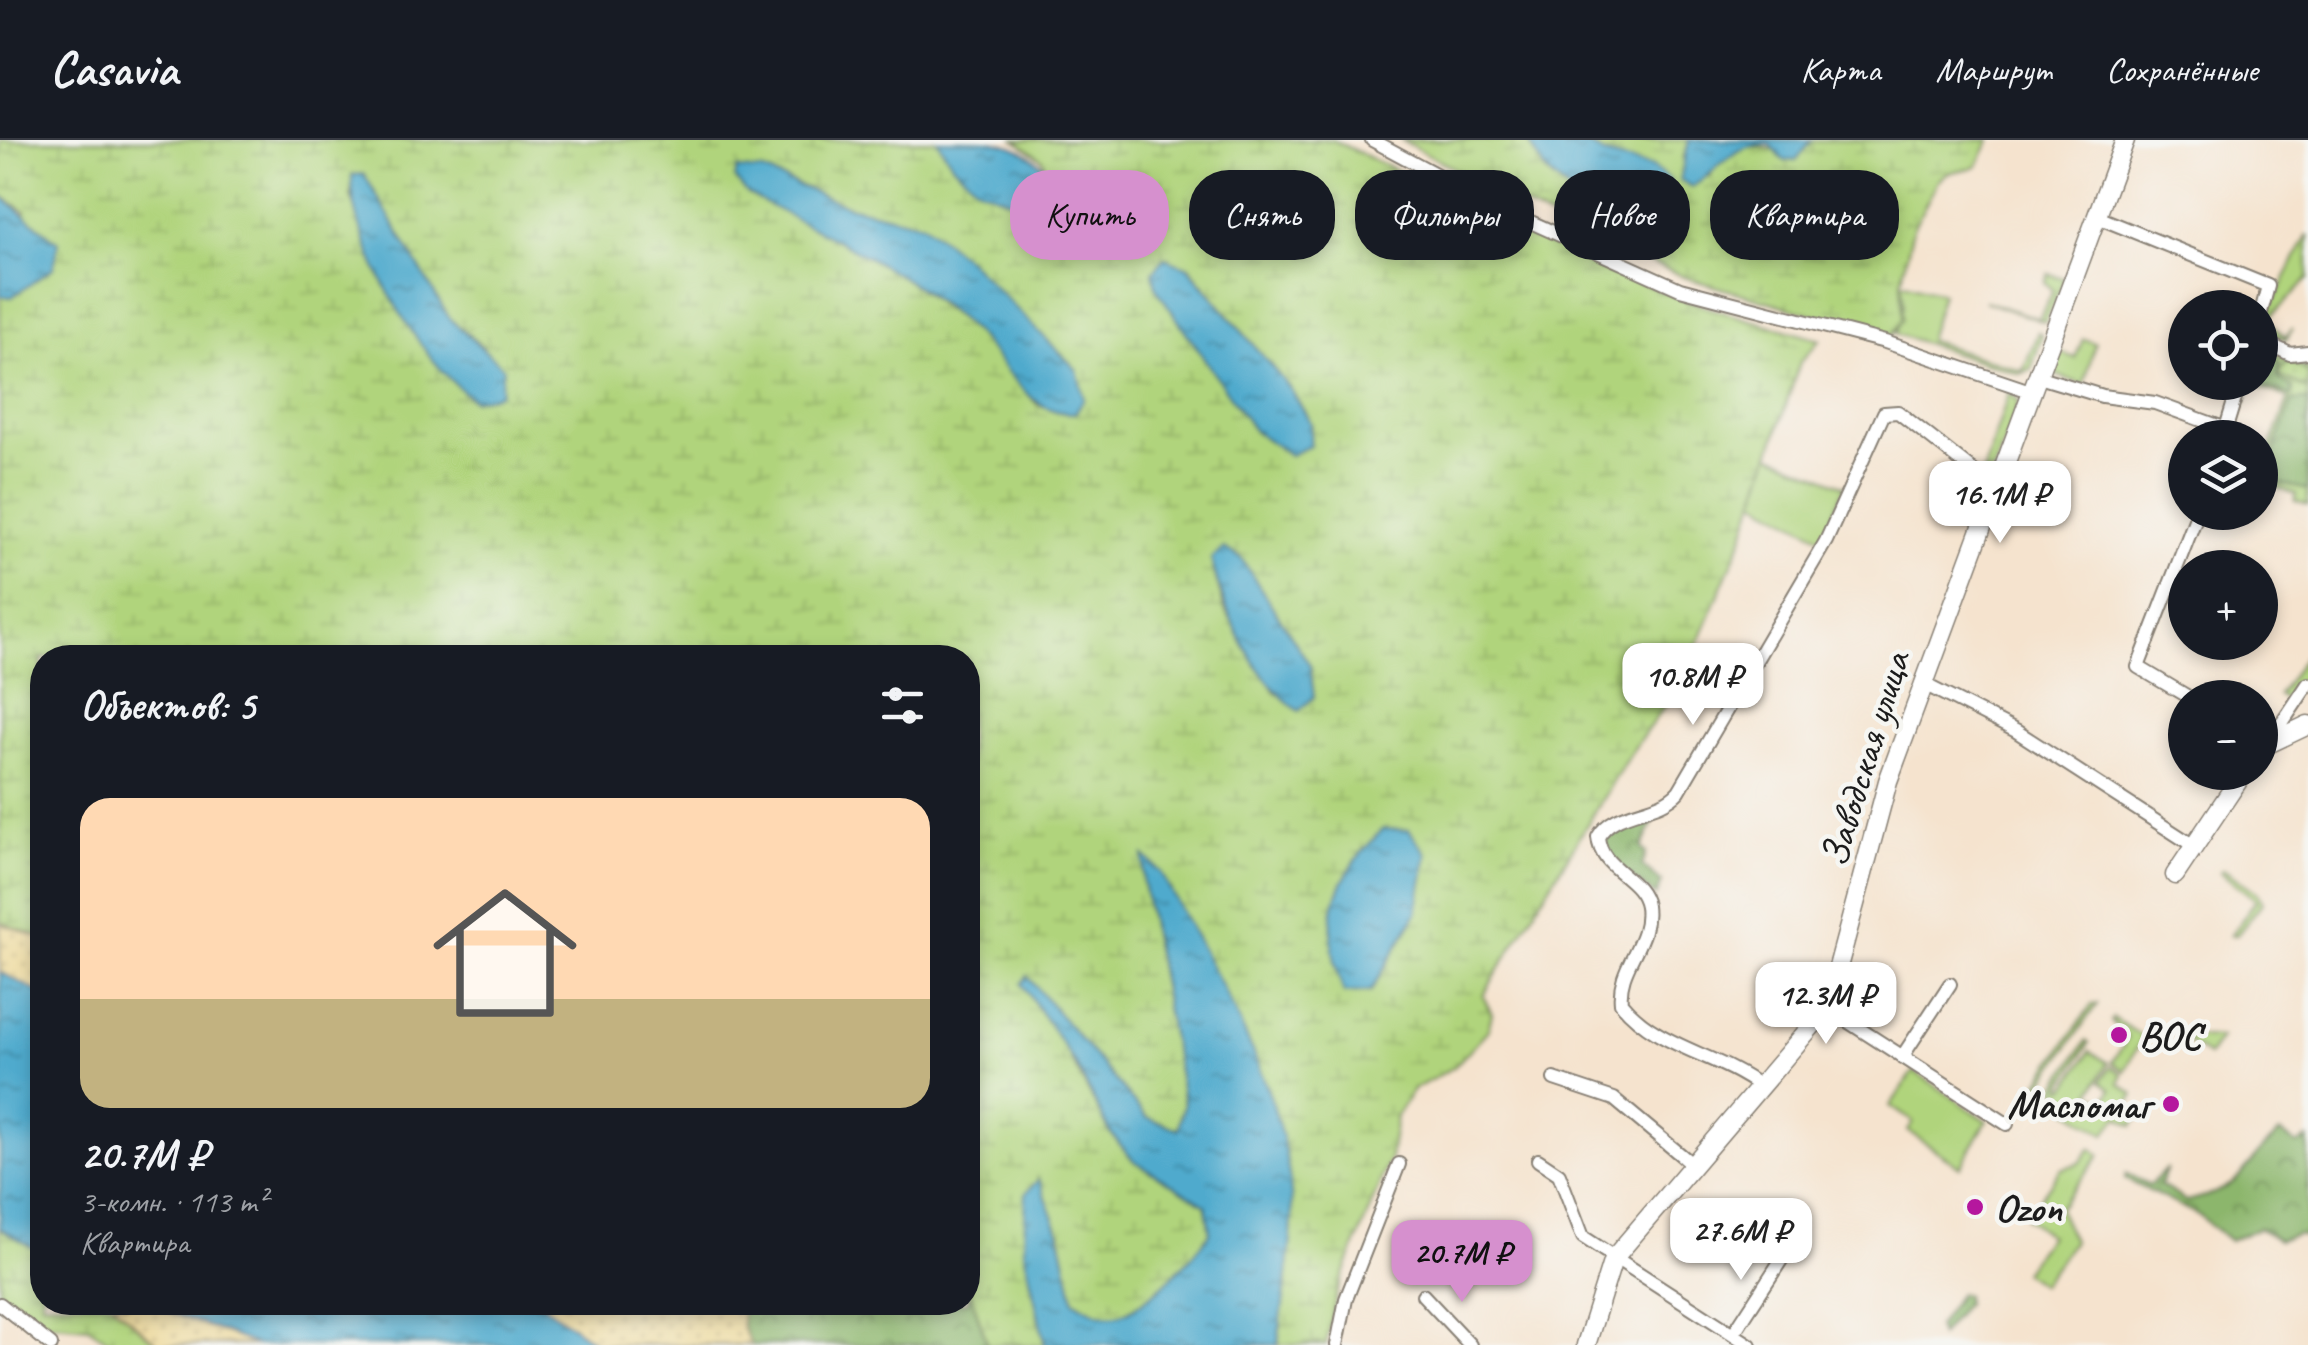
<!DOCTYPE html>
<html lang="ru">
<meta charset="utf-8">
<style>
:root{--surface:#171b24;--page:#242831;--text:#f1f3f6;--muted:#9ea1a6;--line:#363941;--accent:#d690ce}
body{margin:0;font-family:Caveat,sans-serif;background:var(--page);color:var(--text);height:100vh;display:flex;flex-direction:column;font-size:38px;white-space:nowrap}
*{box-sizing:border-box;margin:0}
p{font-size:32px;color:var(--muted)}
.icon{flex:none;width:55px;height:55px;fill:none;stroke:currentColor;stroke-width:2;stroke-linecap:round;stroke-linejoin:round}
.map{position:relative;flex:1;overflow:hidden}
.panel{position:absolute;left:30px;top:505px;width:950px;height:670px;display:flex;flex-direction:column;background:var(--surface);border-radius:40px;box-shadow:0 5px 15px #0003}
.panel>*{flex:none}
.guide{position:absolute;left:1010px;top:30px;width:950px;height:90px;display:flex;gap:20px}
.buttons{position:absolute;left:2168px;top:150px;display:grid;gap:20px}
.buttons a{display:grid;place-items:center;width:110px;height:110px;border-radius:50%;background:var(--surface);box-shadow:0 5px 15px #0003;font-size:50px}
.price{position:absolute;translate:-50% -85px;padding:0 22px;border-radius:20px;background:#fff;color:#222;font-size:32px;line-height:65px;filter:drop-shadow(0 2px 5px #0008)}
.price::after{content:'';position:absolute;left:50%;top:60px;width:30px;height:22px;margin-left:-15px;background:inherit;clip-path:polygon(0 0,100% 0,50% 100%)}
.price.on{background:var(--accent);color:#111}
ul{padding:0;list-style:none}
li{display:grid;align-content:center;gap:20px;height:530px;padding:0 50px}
li span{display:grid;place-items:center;height:310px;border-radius:30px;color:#555}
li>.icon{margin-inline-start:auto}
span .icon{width:180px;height:180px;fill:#fffc;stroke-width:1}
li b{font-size:42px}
h2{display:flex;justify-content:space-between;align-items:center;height:120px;padding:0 50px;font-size:42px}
.tag{padding:0 35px;border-radius:40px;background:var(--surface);box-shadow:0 5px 15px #0003;font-size:35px;line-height:90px}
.tag.on{background:var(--accent);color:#111}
header{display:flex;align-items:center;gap:60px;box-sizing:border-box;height:140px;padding:0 50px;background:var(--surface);border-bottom:2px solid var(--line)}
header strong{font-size:48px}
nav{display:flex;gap:55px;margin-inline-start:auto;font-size:35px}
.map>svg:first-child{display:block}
.grass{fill:#b0d47c;stroke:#66784c;stroke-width:2.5}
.forest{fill:url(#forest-crowns);stroke:#546944;stroke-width:2.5}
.wetland{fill:url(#wetland-marsh);stroke:#66784c;stroke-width:2.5;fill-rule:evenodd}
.sand{fill:url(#sand-dots);stroke:#857b5d;stroke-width:2.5}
.park{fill:url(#park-dots);stroke:#66784c;stroke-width:2.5}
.water{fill:url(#water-ripples);stroke:#366374;stroke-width:2.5}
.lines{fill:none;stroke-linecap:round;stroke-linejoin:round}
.street-casing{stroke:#888075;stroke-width:16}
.secondary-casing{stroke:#888075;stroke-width:21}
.street{stroke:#fff;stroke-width:12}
.secondary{stroke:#fff;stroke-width:18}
.poi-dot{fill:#b5179e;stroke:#f6f6f2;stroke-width:4}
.labels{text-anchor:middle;stroke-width:9;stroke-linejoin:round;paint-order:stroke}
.street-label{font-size:40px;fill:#1c1c1c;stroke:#f6f6f2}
.poi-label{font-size:40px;font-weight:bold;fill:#1c1c1c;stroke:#f6f6f2;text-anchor:start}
</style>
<header>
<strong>Casavia</strong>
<nav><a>Карта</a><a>Маршрут</a><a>Сохранённые</a></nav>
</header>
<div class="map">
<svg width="2308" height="1205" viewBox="0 0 2308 1205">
<defs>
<pattern id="forest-crowns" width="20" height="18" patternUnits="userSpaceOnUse" patternTransform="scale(2.5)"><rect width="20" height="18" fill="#8cb66c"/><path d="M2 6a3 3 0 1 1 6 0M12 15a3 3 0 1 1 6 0" fill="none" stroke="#729358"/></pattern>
<pattern id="wetland-marsh" width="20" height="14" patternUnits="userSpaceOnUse" patternTransform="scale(2.5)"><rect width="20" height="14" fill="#b0d47c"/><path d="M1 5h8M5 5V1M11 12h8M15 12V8" fill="none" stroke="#97b56b"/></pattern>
<pattern id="sand-dots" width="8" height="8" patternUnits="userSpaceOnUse" patternTransform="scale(2.5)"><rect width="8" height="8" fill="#eeda9e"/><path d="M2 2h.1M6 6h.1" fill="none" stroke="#ccba88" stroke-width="1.8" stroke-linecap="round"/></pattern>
<pattern id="park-dots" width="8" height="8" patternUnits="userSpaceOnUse" patternTransform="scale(2.5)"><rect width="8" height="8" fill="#b0d47c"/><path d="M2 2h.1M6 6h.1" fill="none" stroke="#97b56b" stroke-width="1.8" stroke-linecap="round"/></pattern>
<pattern id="water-ripples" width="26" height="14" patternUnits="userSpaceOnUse" patternTransform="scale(2.5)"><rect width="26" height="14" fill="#4faacd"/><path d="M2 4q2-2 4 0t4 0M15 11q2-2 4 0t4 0" fill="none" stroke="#418aa6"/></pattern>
</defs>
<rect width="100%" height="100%" fill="#f6f6f2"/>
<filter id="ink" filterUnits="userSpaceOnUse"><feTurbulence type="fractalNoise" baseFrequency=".01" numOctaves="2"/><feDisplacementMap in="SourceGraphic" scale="20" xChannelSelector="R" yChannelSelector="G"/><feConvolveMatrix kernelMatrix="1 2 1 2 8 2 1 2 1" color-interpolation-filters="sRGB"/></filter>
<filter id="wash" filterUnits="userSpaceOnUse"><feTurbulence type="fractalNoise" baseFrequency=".0048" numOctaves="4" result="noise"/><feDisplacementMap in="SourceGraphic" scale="40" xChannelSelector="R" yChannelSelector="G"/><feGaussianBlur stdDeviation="2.25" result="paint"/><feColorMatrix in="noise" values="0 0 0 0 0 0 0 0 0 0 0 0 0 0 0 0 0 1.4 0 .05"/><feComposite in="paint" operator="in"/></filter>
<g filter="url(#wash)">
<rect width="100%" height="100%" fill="#f5e3ce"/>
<path class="grass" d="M2308 94V139L2267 181 2285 197 2293 188 2286 200 2267 193 2265 179Z
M2048 134 2065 138 2045 182 1984 161 2039 179 2053 150 2045 142Z
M1901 142 1942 153 1928 200 2023 231 2038 192 2042 195 2031 230 2020 234 1896 194 1904 165Z
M2083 199 2095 203 2084 245 2048 232 2056 211 2075 218Z
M2260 206 2308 228V365L2295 361 2296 354 2263 343 2260 350V336L2289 258 2252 245 2237 283 2239 297 2227 298 2244 243 2260 242Z
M2009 252 2019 261 1993 333H1983Z
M1770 314 1845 346 1823 398 1755 361Z
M2308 511V533L2285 560 2278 555Z
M2223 729 2258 753 2263 762 2237 795H2231L2256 760 2220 732Z
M2092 864H2097L2021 975 2018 973Z
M2113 878 2143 897 2125 931 2112 922 2128 898 2111 881Z
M2189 896 2220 898 2208 916 2186 901Z
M2086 901 2089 903 2062 946 2066 948 2090 911 2108 923 2091 952 2105 961 2112 949 2101 941 2111 926 2123 934 2119 943 2134 954 2127 966 2140 975 2133 986 2118 977 2105 994 2065 968 2071 959 2055 948Z
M1914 931 1987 981 1960 1027 1908 991 1913 982 1890 966Z
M2091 1008 2100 1015 2058 1069 2073 1101 2041 1145 2023 1132 2049 1095 2026 1078 2061 1029 2080 1023Z"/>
<path class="forest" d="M2260 214 2275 217 2280 224 2278 238 2293 248V256L2254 243 2260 242Z
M2308 260V350L2264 340 2292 261Z
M1649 677 1652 685 1641 708 1646 713 1642 726 1662 742 1656 756 1612 722 1603 696 1615 686Z
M2280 993 2297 1005 2308 998V1097L2297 1094 2278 1100 2258 1088 2230 1101 2200 1076 2125 1039 2126 1034 2150 1045 2167 1028 2160 1045 2186 1061C2251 1047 2237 1028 2280 993Z
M968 1146 988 1205H751L742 1187 741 1163 968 1162Z
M1959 1153 1965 1156V1163L1940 1196 1937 1187Z"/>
<path class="wetland" d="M0 0H937L953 25 1056 79 1043 20 1015 0H1333L1603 129 1709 168 1820 200 1800 222 1742 400 1681 543 1628 617 1483 856 1492 874 1488 890 1454 927 1413 950 1396 976 1390 1018 1337 1152 1326 1205H1278L1292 1075 1255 916 1161 733 1145 717 1143 742 1184 964 1178 989 1147 978 1027 837 1110 992 1133 1020 1206 1065 1210 1093C1194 1117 1151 1161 1124 1173 1106 1181 1089 1170 1074 1160L1059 1091 1038 1040 1024 1110 1045 1205H988L968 1146V518H42V798L0 783V156L12 157 25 71 0 55ZM764 31 848 66 1075 273 1038 265 972 189ZM353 35 449 178 484 208 381 135 351 56ZM1188 126 1291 250 1311 283ZM1211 419 1277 555 1224 468Z
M1401 0H1528C1537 9 1537 20 1544 29 1561 52 1590 55 1610 75L1653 27 1605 15 1580 0H1689L1683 19 1709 37C1731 0 1759 0 1797 20L1812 0H1990L1977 27 1947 33 1938 41 1913 88 1901 142 1903 179 1890 197 1687 138 1535 72Z
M0 1088 42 1113V1162L111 1163 159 1205H116L88 1187 43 1183 28 1178 0 1155Z"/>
<path class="sand" d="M0 783 42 798V854L0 832Z
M111 1163H146L257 1205H159Z
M540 1163H741L742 1187 751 1205H598Z"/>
<path class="park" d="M2286 221 2308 232V250L2279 236Z"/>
<path class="water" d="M937 0C1014 0 1018 0 1070 52L1067 80 978 48 953 25Z
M1528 0H1580L1605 15 1653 27 1670 41 1664 67 1649 80 1630 82 1610 75 1594 59 1571 54 1544 29Z
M1689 0H1812L1797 20 1785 21C1778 16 1776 9 1769 5 1735 0 1714 35 1692 47L1680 40Z
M737 29 763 31 848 66 924 84 968 120 1077 230 1084 259 1075 273C1027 276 1004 220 972 190 910 131 822 95 748 54L735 39Z
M364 34 449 178 503 227 500 254 473 260C420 221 349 102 352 35Z
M0 55 58 102 53 128 12 157 0 156Z
M1164 118 1187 126 1291 250 1311 283 1310 306 1290 315 1253 290 1156 148 1153 132Z
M1224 408 1241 418 1310 525 1314 557 1299 571C1252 537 1225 474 1211 419Z
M1383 689 1409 690 1427 714 1417 773 1371 851 1344 853C1319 782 1330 742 1383 689Z
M1144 716 1161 732C1215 838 1291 952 1292 1075 1292 1117 1282 1163 1278 1205H1045L1024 1110 1026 1053 1039 1039 1059 1091 1074 1160C1089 1170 1106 1181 1124 1173 1151 1161 1194 1117 1210 1093L1206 1065 1133 1020 1110 992 1076 925 1022 844 1027 836 1147 978 1178 989 1184 963 1143 742Z
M0 832 42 854V1113L0 1088Z
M146 1163H540L598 1205H257Z"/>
</g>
<g filter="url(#ink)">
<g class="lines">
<g class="street-casing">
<path id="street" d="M1372 0 1495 66 1680 149 1885 202 2030 251
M2095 76 2268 146 2260 176
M2260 200 2290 214 2308 212
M2036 236 2102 256 2155 263 2226 289
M2223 298 2240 242
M1922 543 2016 591 2194 706
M2190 558 2138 527 2198 372
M2260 599 2268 604 2308 544
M1827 868 2007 984
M1902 917 1950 844
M1554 939 1614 959 1693 1025
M1761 947C1716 913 1658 908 1621 863 1617 825 1651 804 1646 766 1641 736 1601 731 1598 697 1614 668 1658 675 1679 651L1826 401 1884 273 1898 272 1996 349
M1538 1020 1559 1034 1583 1097 1750 1205
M1423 1155 1470 1205
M0 1164 51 1205
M1733 1194 1785 1114
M1337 1205 1346 1159 1399 1024"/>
</g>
<g class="secondary-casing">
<path id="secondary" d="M2260 613 2268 604 2308 585
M2175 735 2244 632
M1586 1205 1613 1119 1827 868 1888 641 2125 0"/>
</g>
<use href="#street" class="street"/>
<use href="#secondary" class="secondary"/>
</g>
</g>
<g class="poi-dot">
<circle cx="2119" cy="895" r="10"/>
<circle cx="2171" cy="964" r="10"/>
<circle cx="1975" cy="1067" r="10"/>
</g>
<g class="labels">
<g class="street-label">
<text transform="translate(1864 619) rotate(-73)" y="14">Заводская улица</text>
</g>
<g class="poi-label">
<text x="2139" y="909">ВОС</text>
<text x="2151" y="978" text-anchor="end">Масломаг</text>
<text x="1995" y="1081">Ozon</text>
</g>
</g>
</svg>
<div class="buttons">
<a><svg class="icon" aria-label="locate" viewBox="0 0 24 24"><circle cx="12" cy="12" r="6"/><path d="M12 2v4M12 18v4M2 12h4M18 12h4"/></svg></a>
<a><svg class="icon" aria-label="layers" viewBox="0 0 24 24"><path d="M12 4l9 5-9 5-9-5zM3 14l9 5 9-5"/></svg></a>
<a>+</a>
<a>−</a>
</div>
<b class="price" style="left:2000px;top:406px">16.1M ₽</b>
<b class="price" style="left:1693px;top:588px">10.8M ₽</b>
<b class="price" style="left:1826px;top:907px">12.3M ₽</b>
<b class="price" style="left:1741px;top:1143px">27.6M ₽</b>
<b class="price on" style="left:1462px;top:1165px">20.7M ₽</b>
<div class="guide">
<a class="tag on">Купить</a>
<a class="tag">Снять</a>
<a class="tag">Фильтры</a>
<a class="tag">Новое</a>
<a class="tag">Квартира</a>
</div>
<section class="panel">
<h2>Объектов: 5<svg class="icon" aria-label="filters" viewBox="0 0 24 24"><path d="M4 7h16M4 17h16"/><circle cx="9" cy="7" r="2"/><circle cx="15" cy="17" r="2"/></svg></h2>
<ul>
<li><span style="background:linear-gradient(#ffd9b3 65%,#c2b280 0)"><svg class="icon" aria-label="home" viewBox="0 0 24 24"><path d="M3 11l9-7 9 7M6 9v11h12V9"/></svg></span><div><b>20.7M ₽</b><p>3-комн. · 113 m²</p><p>Квартира</p></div></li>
</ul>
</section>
</div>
